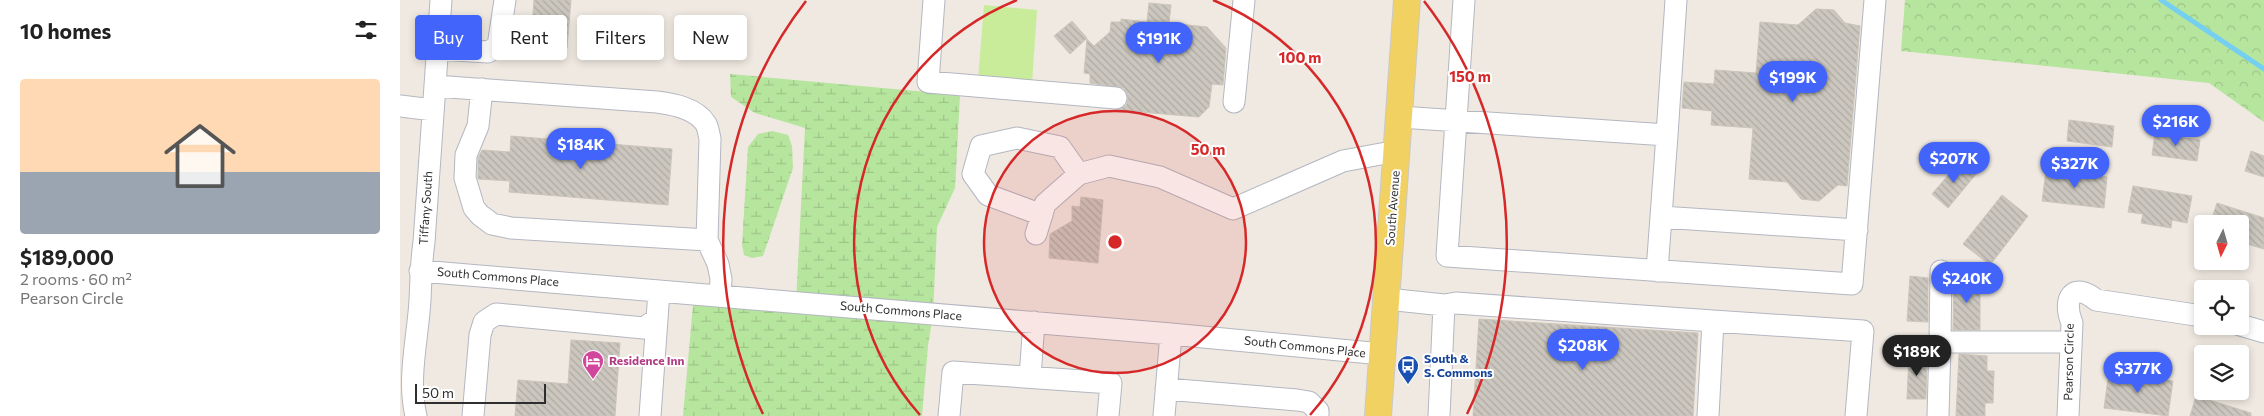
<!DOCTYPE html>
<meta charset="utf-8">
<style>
:root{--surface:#fff;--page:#f2f2f2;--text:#222;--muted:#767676;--line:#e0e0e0;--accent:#4264fb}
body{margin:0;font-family:Commissioner,sans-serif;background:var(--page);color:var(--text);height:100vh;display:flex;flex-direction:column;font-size:19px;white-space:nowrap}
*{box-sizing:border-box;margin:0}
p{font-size:16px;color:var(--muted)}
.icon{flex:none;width:28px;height:28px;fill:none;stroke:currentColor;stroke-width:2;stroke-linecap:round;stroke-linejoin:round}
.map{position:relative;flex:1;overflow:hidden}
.drawer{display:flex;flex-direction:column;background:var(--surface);width:400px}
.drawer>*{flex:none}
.guide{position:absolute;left:15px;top:15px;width:475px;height:45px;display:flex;gap:10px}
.needle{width:32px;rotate:185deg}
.fabs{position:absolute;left:1794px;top:215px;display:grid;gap:10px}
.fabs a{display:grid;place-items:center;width:55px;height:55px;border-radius:5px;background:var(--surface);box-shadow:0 2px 8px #0003;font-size:25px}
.scale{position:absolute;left:15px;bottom:12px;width:131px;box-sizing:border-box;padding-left:5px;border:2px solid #2e2e2e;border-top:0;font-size:14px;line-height:18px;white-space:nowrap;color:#2e2e2e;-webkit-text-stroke:4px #fff;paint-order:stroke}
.price{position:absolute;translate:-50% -42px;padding:0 11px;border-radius:18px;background:var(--accent);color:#fff;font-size:16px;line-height:32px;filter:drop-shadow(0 1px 2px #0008)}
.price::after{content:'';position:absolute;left:50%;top:30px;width:15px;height:11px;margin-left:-8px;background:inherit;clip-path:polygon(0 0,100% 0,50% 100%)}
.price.selected{background:#222;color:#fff}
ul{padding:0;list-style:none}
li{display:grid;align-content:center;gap:10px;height:265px;padding:0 20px}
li+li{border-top:1px solid var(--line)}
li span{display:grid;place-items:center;height:155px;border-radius:5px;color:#555}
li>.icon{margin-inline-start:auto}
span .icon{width:90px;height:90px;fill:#fffc;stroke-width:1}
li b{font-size:21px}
h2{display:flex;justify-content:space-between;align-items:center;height:60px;padding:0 20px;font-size:21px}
.tag{padding:0 18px;border-radius:5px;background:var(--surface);box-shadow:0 2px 8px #0003;font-size:18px;line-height:45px}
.tag.selected{background:var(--accent);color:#fff}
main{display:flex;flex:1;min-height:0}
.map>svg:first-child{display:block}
.wetland{fill:url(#wetland-marsh)}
.park{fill:url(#park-crowns)}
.pitch{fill:#c9ec9a}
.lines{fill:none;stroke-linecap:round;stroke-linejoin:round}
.stream{stroke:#75cff0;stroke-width:5}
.building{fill:url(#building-back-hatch);stroke:#cbc5ba}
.minor-casing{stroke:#b4b7c1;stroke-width:23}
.major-casing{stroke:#c9c9c9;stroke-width:28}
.minor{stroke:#fff;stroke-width:21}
.major{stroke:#f2d163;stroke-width:26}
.ring{fill:none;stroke:#d62828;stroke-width:2.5}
.labels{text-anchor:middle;stroke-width:4;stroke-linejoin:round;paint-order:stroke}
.street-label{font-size:12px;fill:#2e2e2e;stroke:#fff}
.transit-label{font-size:12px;font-weight:bold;fill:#164399;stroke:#fff;text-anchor:start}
.hotel-label{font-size:12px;font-weight:bold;fill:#b23c85;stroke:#fff;text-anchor:start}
.centre{fill:#d62828;stroke:#fff;stroke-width:2.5}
.ring-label{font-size:15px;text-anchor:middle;font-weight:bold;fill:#d62828;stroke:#fff;stroke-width:4;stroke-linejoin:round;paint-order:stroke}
</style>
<main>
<section class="drawer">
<h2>10 homes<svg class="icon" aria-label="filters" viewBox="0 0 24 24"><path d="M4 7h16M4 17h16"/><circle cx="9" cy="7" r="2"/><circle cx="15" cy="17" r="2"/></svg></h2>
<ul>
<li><span style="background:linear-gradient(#ffd9b3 60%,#9aa5b1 0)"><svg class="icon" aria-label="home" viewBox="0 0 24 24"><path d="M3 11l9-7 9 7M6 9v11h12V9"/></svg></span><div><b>$189,000</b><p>2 rooms · 60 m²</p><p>Pearson Circle</p></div></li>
</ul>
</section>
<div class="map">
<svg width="1864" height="416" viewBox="0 0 1864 416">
<defs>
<pattern id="wetland-marsh" width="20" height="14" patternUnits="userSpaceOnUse" patternTransform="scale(1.25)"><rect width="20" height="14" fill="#b6e59e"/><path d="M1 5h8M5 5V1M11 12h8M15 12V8" fill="none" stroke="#9dc588"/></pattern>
<pattern id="park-crowns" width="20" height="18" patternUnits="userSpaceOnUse" patternTransform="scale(1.25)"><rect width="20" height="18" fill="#b6e59e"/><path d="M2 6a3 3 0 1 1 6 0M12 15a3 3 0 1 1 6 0" fill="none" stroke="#9dc588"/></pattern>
<pattern id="building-back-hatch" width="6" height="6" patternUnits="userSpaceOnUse" patternTransform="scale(1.25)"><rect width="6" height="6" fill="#cbc7bf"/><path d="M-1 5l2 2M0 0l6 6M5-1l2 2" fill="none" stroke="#afaba4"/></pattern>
</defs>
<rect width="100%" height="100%" fill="#efe9e1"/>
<path class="wetland" d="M330 74 560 95 555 188 537 227 533 314 528 346 522 416H283L294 294 396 302 405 128 355 113 331 97Z
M372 131 388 135 392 146 393 168 363 256 352 258 344 255 342 245 348 147 358 134Z"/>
<path class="park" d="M1505 0H1864V122L1809 83 1501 51Z"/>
<path class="pitch" d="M584 5 637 10 632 84 578 80Z"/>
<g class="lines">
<path class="stream" d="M1761 0 1864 69"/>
</g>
<path class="building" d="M134 0H171L167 48 126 45 127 28 132 29Z
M749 3 771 5 769 23 807 27 826 48 823 85 812 84 809 107 799 117 716 110 726 106 728 100 727 93 724 88 690 83V74L684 73 687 39 694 46 710 32 711 22H721V19L747 22Z
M1416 9 1434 10 1445 23 1460 26 1447 186 1438 185 1419 201 1401 199 1387 182 1349 179 1353 128 1311 125 1312 111 1282 108 1284 82 1314 84 1315 70 1356 73 1360 22 1398 25Z
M672 21 687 38 670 54 654 36Z
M1669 120 1714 126 1712 147 1667 141Z
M1755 134 1800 140 1797 161 1752 155Z
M111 136 272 149 268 205 109 192 110 181 78 179V158L82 150 110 152Z
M1851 151 1864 156V177L1845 171Z
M1561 160 1577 173 1548 208 1532 194Z
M1646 171 1707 177 1704 208 1642 201Z
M1733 186 1792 196 1787 223 1772 220 1771 228 1741 223 1743 214 1728 212Z
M1602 195 1628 216 1590 265 1563 244Z
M681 197 703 200 698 263 649 258 650 234 672 221V206L680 207Z
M1817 203 1864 218V249L1840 242V224H1810Z
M1510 276 1528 278V322L1507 321Z
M1554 277H1580V330H1553Z
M1079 319 1298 333 1293 416H1073Z
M171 340 220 343 215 416H115L118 380 168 384Z
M1509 354 1527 355 1526 399H1507Z
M1559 354 1587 356V371H1594L1593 403H1585V416H1556Z
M1709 372 1773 381 1768 416 1704 408Z
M1796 396 1851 413V416H1790Z"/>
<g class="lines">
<g class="minor-casing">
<path id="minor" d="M534 0 528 82 716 98
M1064 0 1047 256 1452 284 1475 0
M37 49 88 52 98 46 105 0
M35 86 257 102C273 104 296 108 306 124 308 128 309 134 310 139L307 240 318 264 321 279 320 296
M82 89 78 126 66 155 65 178 74 208 80 215 92 224 111 228 307 240
M834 102 844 0
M0 106 33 110
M1000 117 1267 135 1257 271
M1267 135 1276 0
M642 215 588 195 573 174 581 146 617 138 660 147 679 174
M1261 217 1457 230
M636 234 645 204 679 174 709 166 760 177 833 209 943 161 997 151
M20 271 771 334 982 354
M1541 271 1540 342H1671
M987 299 1044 305 1039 416
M1044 305 1056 303 1313 321 1308 416
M1313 321 1463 331 1456 416
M1840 325 1864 332
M630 377 634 322
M766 389 897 400 909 402 918 411V416
M16 416C7 379 18 337 20 300 21 280 21 262 24 242L41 0
M73 416 80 335 84 322 96 314 244 328 257 319 259 291
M250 416 257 319
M549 416 553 372 711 383 708 416
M764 416 771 334
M1538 416 1540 342
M1668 416 1672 323C1662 299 1673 281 1696 300L1802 316"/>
</g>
<g class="major-casing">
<path id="major" d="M978 416 1007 0"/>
</g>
<use href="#minor" class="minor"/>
<use href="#major" class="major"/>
</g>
<circle cx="715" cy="242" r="131" fill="#d62828" fill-opacity=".12"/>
<g class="ring">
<circle cx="715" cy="242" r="131"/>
<path d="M520 415A261 261 0 0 1 617 0M813 0A261 261 0 0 1 910 415"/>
<path d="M363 414A392 392 0 0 1 406 1M1024 1A392 392 0 0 1 1067 414"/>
</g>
<defs>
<g id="hotel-pin" transform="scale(1.125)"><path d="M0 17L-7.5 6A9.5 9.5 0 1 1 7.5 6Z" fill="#d1479c" stroke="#fff"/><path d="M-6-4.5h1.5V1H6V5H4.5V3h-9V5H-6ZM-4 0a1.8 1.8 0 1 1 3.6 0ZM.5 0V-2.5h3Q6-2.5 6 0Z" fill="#fff"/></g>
<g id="bus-pin" transform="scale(1.125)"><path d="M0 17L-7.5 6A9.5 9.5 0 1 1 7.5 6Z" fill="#1a4fb4" stroke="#fff"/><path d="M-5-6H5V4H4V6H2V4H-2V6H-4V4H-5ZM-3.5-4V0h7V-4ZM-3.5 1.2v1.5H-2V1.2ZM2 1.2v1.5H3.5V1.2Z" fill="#fff"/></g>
</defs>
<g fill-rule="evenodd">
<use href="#hotel-pin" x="193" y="361"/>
<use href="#bus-pin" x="1008" y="366"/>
</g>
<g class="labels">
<g class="street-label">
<text transform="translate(26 208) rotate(-86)" y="4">Tiffany South</text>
<text transform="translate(993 208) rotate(-86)" y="4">South Avenue</text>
<text transform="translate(98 277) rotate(5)" y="4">South Commons Place</text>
<text transform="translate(501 311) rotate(5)" y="4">South Commons Place</text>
<text transform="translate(905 347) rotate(6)" y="4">South Commons Place</text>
<text transform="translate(1669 362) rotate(-89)" y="4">Pearson Circle</text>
</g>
<g class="transit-label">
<text x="1024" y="363">South &amp;<tspan x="1024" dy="14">S. Commons</tspan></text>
</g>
<g class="hotel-label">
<text x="209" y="365">Residence Inn</text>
</g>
</g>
<circle cx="715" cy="242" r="8" class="centre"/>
<g class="ring-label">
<text x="900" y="63">100 m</text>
<text x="1070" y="82">150 m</text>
<text x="808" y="155">50 m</text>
</g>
</svg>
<div class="fabs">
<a><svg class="needle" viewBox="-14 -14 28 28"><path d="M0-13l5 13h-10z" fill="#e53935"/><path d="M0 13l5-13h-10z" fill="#767676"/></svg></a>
<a><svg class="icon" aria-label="locate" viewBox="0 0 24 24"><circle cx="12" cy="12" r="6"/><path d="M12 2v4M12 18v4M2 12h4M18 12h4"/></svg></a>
<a><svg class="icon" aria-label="layers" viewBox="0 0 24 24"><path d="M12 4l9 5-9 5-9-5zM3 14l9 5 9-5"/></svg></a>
</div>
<div class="scale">50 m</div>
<b class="price" style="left:759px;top:64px">$191K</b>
<b class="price" style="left:1393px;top:103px">$199K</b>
<b class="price" style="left:1776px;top:147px">$216K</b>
<b class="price" style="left:181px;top:170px">$184K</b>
<b class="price" style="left:1554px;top:184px">$207K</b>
<b class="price" style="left:1675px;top:189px">$327K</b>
<b class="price" style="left:1567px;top:304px">$240K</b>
<b class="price" style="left:1183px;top:371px">$208K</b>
<b class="price selected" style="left:1517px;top:377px">$189K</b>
<b class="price" style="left:1738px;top:394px">$377K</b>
<div class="guide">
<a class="tag selected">Buy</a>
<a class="tag">Rent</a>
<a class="tag">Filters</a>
<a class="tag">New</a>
</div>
</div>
</main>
